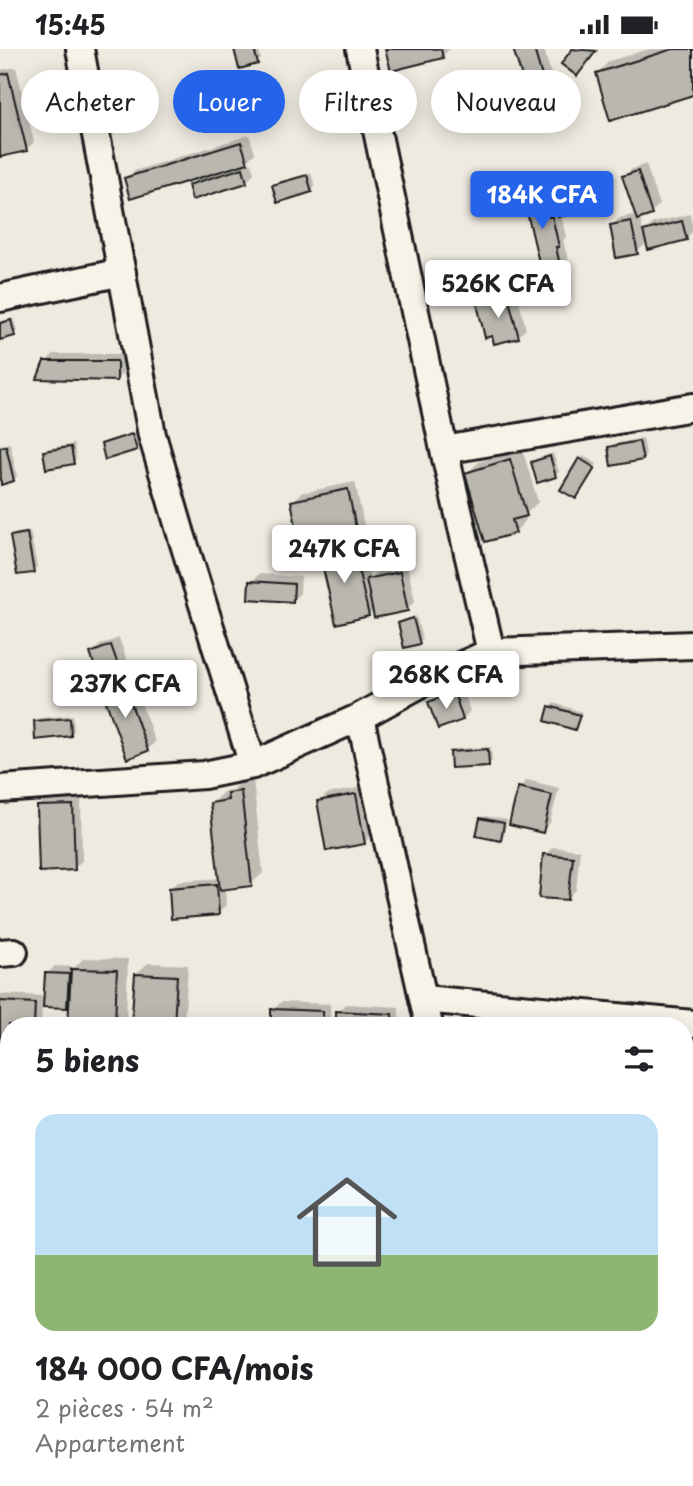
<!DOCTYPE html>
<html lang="fr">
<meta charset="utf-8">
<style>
:root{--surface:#fff;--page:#f6f6f6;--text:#202124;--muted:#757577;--line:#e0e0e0;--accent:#2563eb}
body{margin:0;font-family:"Playpen Sans",sans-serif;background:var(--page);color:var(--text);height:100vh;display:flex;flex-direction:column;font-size:26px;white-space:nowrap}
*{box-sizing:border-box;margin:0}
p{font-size:23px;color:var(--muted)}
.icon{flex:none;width:38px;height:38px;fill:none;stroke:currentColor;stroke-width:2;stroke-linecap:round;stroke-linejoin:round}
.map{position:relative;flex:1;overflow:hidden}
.side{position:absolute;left:0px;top:968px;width:693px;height:471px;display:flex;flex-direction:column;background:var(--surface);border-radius:28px 28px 0 0;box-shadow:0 4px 18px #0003}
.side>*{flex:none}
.hud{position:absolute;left:21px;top:21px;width:651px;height:63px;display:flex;gap:14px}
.price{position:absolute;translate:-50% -60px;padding:0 16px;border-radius:7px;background:#fff;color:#222;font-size:23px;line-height:46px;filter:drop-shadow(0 2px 4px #0008)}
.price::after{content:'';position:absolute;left:50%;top:42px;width:21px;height:16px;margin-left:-10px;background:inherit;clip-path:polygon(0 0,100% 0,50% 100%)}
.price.on{background:var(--accent);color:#fff}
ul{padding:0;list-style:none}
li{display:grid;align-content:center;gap:14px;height:371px;padding:0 35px}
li+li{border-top:2px solid var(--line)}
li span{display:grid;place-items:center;height:217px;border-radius:21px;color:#555}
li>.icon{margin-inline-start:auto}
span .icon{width:126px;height:126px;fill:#fffc;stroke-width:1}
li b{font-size:30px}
h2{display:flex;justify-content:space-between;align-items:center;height:84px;padding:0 35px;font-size:30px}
.tag{padding:0 24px;border-radius:32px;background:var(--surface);box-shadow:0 4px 18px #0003;font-size:24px;line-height:63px}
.tag.on{background:var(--accent);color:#fff}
.status{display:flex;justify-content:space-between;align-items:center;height:49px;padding:0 35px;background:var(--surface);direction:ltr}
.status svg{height:19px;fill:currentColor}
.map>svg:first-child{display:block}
.shadow{fill:#0003}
.building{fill:#bab7af;stroke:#1c1c1c;stroke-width:2}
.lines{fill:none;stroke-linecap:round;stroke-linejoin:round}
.street-casing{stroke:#1c1c1c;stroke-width:32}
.street{stroke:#f7f3e8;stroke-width:26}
</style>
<div class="status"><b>15:45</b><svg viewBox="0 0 49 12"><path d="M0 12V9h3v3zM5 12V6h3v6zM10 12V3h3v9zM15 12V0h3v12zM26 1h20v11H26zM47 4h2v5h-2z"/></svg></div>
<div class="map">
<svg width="693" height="1437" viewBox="0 0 693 1437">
<rect width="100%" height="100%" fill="#eeeae0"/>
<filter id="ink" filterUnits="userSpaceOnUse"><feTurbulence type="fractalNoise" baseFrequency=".0143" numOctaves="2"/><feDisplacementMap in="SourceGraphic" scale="14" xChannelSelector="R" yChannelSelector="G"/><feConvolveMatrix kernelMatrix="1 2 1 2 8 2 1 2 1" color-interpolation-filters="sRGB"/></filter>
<g filter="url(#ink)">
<path class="shadow" d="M236 0H258L261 10 257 13Z
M387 0H450L442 7Z
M515 0H544L551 25 544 33Z
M574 0H597L577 25 563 14Z
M649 0H693V44L598 24 609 12Z
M16 18 34 93 26 101 0 107V21Z
M249 86 255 104 244 115 251 113 254 124 247 132 190 137 200 127 126 130 134 122Z
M646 115 659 156 651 164 640 168 643 184 653 174 690 165 693 182 686 189 648 193 637 203 612 177 619 169 637 165 624 128 632 120Z
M581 120 588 154 580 162 561 166 566 188 563 191 568 211 560 219 542 224 545 240 541 243 518 248 526 280 518 287 479 256 487 248 515 241 513 229 516 226 542 220 524 143 532 135 549 131 550 135 560 125Z
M311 124 315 138 311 142 274 137 277 133Z
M14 269 18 282 14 286 0 289V273Z
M54 305H125L124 322 117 330 45 313Z
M136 383 140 396 136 400 103 395 106 392Z
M643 389 646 405 642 409 610 399 613 395Z
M10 394 17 427 14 431 2 434 0 396Z
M74 395 76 410 73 414 45 402 49 399Z
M522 399 538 453 525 466 526 471 515 483 467 424 479 413Z
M553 404 559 423 556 426 538 432 533 413 536 410Z
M584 407 597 415 576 448 581 410Z
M355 433 364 476 356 484 293 452 301 444Z
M30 482 37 518 33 522 12 488 16 484Z
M361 491 370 529 376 523 407 516 415 552 407 560H374L369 566 322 507 330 499Z
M259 525 301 528 300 544 292 552 251 533Z
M416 567 422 590 419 593 399 574 403 571Z
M119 589 130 620 122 628 131 625 155 693 147 701 103 640 111 632 92 604 100 596Z
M462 637 470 662 463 670 430 653 438 645Z
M554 654 582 663 578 675 575 679 551 658Z
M73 666 74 682 71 685 35 672 39 669Z
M491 698 492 712 489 715 452 703 456 700Z
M253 731 263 824 251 835 225 839 226 856 218 864 170 840 178 832 221 829 212 754 224 742 232 741 240 733Z
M527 731 559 739 550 774 542 782 519 739Z
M363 738 372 785 365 793 319 753 327 745Z
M81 748 82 812 74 819 39 757 47 749Z
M485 767 507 771 504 786 500 790 482 770Z
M553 798 580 801 576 841 568 849 545 806Z
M84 909 128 910 126 976H70L71 953 67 957 42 956 41 976H9L0 994V945L45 947 47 925 55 917 75 918Z
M148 914 188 916 184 976H133L136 925Z
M281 953 330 955V976H272L273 961Z
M346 955 399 958V969L391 976H337L338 963Z
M684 1122 693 1123V1192L685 1200Z
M9 1348V1380L0 1383V1350Z"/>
<path class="building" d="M234 0H254L258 15 239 20Z
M385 0H441L443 9 391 22Z
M513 0H534L544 34 526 40Z
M572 0 596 2 577 27 561 15Z
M673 0H693V46L610 72 596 24Z
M8 24 27 102 0 108V26Z
M241 93 248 114 130 150 124 129Z
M243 119 247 134 192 151 188 136Z
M638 122 652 166 637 171 622 127Z
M307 126 312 143 277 154 272 136Z
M573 127 581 163 558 168 550 132Z
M541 138 549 168 552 167 559 198H556L561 221 542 226 522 142Z
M631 172 638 205 616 209 610 176Z
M682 172 687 191 648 201 643 182Z
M538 223 542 245 515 251 511 229Z
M508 247 519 289 494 295 492 287 485 289 477 255Z
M11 271 15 287 0 291V274Z
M44 312H117V332L37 330Z
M132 385 137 401 105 411 101 395Z
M639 392 643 411 611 417 608 398Z
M6 397 14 432 1 436 0 398Z
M71 398 74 415 46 420 43 402Z
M550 407 556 428 537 434 531 413Z
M579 409 595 419 576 450 560 441Z
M510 410 527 467 512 471 516 484 485 493 465 424Z
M348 440 357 485 300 497 291 452Z
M27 484 34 524 17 526 10 487Z
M353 498 369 567 336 575 320 506Z
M400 523 408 562 374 569 366 530Z
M249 532 294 535 293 553 248 550Z
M413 569 420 595 404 599 398 574Z
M111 596 123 630 102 637 90 604Z
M123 632 148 702 127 710 101 639Z
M454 643 463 671 438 680 428 653Z
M549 657 580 666 575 681 545 672Z
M70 669 71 687 35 691 34 672Z
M488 700 489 717 451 719 450 703Z
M518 738 552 746 543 784 509 776Z
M241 742 252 837 220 841 210 754 228 751 227 744Z
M356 745 365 795 326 802 317 752Z
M73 756 75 821 39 823 37 757Z
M480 769 504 774 501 792 476 787Z
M543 805 573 808 568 851 539 849Z
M217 835 219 866 171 870 169 839Z
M71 920 117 921 115 976H68Z
M45 924 69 925 67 959 43 958Z
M135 925 177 927 174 976H131Z
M0 952 35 954 34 976H9V996H0Z
M271 960 323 962V976H271Z
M336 962 392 965V976H336Z
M684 1134 691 1135 686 1201H684Z
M0 1355H2L7 1384 0 1385Z"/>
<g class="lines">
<g class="street-casing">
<path id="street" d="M80 0 152 386 181 485 253 716
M360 0 444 401 491 603
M0 249 122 223
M444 401 693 358
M360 668 429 976
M0 740 204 726 253 716 360 668 422 634 491 603 693 596
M0 904 14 903
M423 950 693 975
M0 1055 9 1054
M684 1240 693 1241
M0 1250 9 1249
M520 1430 521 1437
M158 1437 218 1430"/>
</g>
<use href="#street" class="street"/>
</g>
</g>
</svg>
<b class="price on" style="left:542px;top:182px">184K CFA</b>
<b class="price" style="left:498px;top:271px">526K CFA</b>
<b class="price" style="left:344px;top:536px">247K CFA</b>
<b class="price" style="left:446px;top:662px">268K CFA</b>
<b class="price" style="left:125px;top:671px">237K CFA</b>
<div class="hud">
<a class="tag">Acheter</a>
<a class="tag on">Louer</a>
<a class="tag">Filtres</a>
<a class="tag">Nouveau</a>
</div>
<section class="side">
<h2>5 biens<svg class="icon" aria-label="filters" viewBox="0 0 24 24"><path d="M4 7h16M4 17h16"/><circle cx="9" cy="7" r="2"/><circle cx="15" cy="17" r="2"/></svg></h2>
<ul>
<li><span style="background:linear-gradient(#bfe0f5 65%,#8fb573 0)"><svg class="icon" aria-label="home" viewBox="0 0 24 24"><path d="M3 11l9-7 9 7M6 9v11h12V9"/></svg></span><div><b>184 000 CFA/mois</b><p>2 pièces · 54 m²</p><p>Appartement</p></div></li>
</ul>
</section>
</div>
